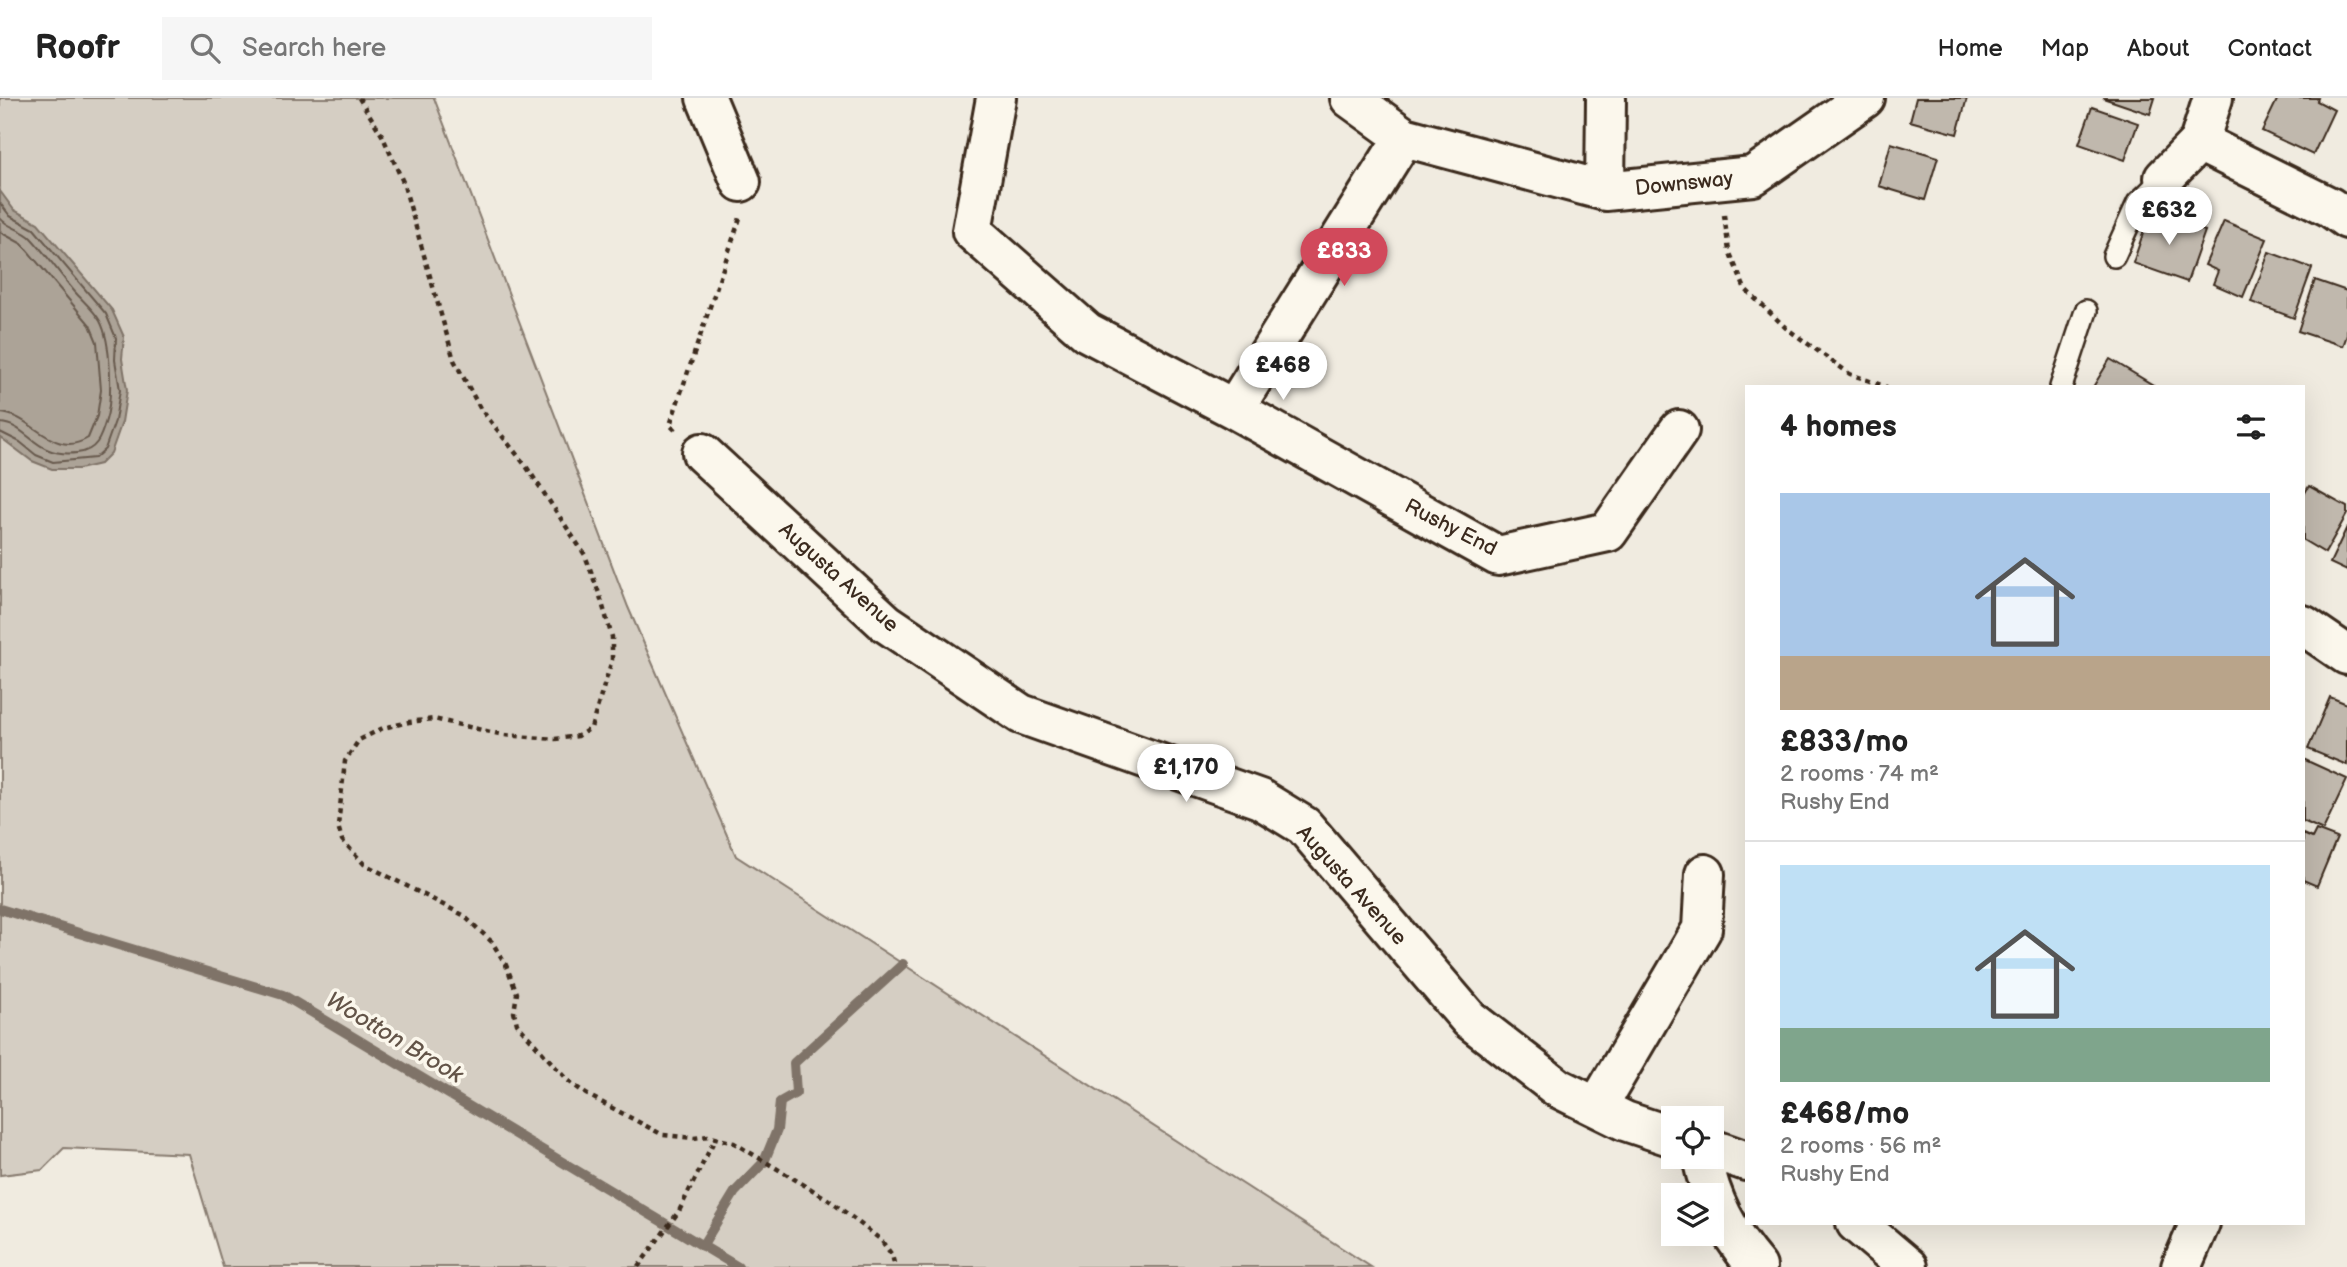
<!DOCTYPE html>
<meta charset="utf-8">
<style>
:root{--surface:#fff;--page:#f6f6f6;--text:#222;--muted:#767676;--line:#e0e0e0;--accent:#d1495b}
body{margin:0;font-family:"Balsamiq Sans",sans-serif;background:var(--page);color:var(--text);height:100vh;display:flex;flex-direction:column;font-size:26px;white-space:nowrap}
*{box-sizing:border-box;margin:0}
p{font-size:23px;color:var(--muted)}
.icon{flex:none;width:38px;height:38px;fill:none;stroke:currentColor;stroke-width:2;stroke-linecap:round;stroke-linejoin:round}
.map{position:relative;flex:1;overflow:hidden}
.drawer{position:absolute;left:1745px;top:287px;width:560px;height:840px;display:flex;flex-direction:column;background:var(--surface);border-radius:0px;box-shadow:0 7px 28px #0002}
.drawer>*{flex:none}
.tools{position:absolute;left:1661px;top:1008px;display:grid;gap:14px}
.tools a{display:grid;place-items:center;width:63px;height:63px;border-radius:0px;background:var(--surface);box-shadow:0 7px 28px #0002;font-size:35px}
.price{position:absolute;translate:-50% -60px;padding:0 16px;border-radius:24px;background:#fff;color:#222;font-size:23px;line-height:46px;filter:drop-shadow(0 2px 4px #0008)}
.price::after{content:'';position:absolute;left:50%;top:42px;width:21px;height:16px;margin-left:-10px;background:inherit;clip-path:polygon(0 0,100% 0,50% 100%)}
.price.active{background:var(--accent);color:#fff}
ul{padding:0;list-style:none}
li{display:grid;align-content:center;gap:14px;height:371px;padding:0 35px}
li+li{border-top:2px solid var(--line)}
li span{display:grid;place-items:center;height:217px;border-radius:0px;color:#555}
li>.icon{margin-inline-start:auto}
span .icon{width:126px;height:126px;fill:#fffc;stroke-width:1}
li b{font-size:30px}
h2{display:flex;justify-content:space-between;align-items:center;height:84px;padding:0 35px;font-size:30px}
header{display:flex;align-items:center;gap:42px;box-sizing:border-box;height:98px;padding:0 35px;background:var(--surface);border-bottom:2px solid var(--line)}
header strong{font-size:33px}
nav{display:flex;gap:38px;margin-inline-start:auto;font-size:24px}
.search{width:490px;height:63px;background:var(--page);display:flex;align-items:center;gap:18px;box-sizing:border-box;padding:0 24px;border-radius:0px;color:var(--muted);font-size:26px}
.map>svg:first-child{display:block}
.green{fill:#d5cec3;stroke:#887c70;stroke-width:2}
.water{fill:#aca397;stroke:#7f7367;stroke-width:2}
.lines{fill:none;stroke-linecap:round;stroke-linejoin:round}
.shore{stroke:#685a4e;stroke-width:2}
.stream{stroke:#7f7367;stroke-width:10}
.building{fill:#c0b8ad;stroke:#3b2a1e;stroke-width:2}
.service-casing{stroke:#3b2a1e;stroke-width:26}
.minor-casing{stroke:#3b2a1e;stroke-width:44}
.path{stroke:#3b2a1e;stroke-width:4.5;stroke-dasharray:5 5;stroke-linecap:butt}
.service{stroke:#fbf7ec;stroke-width:21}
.minor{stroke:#fbf7ec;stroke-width:38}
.labels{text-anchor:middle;stroke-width:7;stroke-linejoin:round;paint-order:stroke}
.street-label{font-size:21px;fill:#3b2a1e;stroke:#fbf7ec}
.water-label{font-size:23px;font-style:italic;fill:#635448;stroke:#fbf7ec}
</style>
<header>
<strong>Roofr</strong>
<div class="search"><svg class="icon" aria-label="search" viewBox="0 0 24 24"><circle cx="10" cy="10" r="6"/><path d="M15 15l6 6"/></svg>Search here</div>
<nav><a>Home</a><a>Map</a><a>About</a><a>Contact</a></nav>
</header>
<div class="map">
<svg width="2347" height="1169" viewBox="0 0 2347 1169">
<rect width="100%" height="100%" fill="#f0ebe0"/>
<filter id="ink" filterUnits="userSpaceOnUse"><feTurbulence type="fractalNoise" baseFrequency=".0143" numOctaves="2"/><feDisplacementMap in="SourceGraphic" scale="14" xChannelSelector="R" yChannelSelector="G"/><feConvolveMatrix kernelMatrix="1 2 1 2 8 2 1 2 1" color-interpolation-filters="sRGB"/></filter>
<g filter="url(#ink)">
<path class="green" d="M0 0H434L628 509 736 758 1371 1169H223L189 1056 64 1050 42 1072 0 1077Z"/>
<path class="water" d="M0 93 14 112 38 125 112 212 124 239 122 261 127 292 122 324 111 355 100 366 79 371H52L32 363 0 339Z"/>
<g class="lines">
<path class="shore" d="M0 105 10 118 34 131 106 216 116 240 115 262 120 292 115 323 105 351 95 360 53 364 36 357 20 344 0 334
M0 120C8 130 22 131 31 140 47 157 60 176 75 194 83 203 94 212 100 223 111 243 113 300 106 322 101 339 97 353 77 355 33 360 30 327 0 325
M0 134 22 146 90 227 97 244 101 292 97 318 88 340C53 362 32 316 0 315"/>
<path class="stream" d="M0 811 283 897 738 1169
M702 1148 735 1094 764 1064 777 1032 780 1004 796 995 794 965 903 866"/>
</g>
<path class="building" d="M1916 0H1967L1957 36 1910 23Z
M2103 0H2155L2150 16Z
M2278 0H2318L2317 3 2334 12 2313 57 2262 33Z
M2092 9 2138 25 2125 62 2079 46Z
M1891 45 1938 59 1925 102 1879 88Z
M2150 115 2205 133 2187 184 2133 165Z
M2224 123 2267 141 2243 199 2213 186 2218 173 2205 167Z
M2269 154 2312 170 2294 220 2251 204Z
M2315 182 2347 193V237L2343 248 2298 233Z
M2110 261 2153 287 2152 289H2093Z
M2309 388 2347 409V416L2325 455 2303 442V398Z
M2347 429V473L2330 465Z
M2330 599 2347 606V667L2308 651Z
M2303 661 2347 681 2323 732 2303 723Z
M2316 732 2337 740 2317 788 2303 782V736L2312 740Z"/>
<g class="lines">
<g class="service-casing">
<path id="service" d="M2114 158 2138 105 2164 80
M2061 289 2086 213"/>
</g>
<g class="minor-casing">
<path id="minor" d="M706 0 741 84
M996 0 972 133 1087 234 1234 311 1498 458 1608 434 1679 332
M1350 0 1404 39 1605 93 1753 78 1865 0
M2199 44 2330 109 2347 121
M2164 80 2199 44 2213 0
M1605 93 1606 0
M1234 311 1404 39
M702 355 886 525 1021 616 1260 701 1304 728 1469 921 1558 990 1625 1023 1673 1039
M2303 527 2347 557
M1597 1009 1702 831 1705 776
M1712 1051 1746 1063
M1702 1059C1711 1103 1728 1135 1757 1169
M1856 1125 1908 1169
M2181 1169 2200 1125"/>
</g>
<path class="path" d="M359 0 382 37 403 84 454 262 480 310 526 368 585 457 600 498 612 539V562L591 630 578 638 555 641 504 637 434 621 409 624 383 630 359 642 345 663 338 728 342 742 364 766 463 817 492 844 506 867 517 895 514 914 517 926 567 982 586 996 663 1037 694 1040 708 1038 734 1045 826 1100 858 1124 881 1142 892 1157 895 1169
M1724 117 1729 153 1745 191 1786 230 1850 276 1887 289
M675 332 670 327 740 120
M638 1169 679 1113 716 1039"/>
<use href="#service" class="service"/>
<use href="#minor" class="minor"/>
</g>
</g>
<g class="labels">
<g class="street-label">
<text transform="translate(1684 85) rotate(-6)" y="7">Downsway</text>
<text transform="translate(1451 429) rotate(27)" y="7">Rushy End</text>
<text transform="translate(839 479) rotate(42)" y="7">Augusta Avenue</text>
<text transform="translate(1352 787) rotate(48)" y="7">Augusta Avenue</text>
</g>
<g class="water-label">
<text transform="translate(395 939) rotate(31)" y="8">Wootton Brook</text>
</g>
</g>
</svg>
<div class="tools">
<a><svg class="icon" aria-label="locate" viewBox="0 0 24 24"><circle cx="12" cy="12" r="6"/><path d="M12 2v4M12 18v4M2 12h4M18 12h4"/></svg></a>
<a><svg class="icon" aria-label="layers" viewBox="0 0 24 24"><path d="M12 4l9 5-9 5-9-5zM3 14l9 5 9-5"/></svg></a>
</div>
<b class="price" style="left:2169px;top:149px">£632</b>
<b class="price active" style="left:1344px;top:190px">£833</b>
<b class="price" style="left:1283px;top:304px">£468</b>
<b class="price" style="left:1186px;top:706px">£1,170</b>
<section class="drawer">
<h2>4 homes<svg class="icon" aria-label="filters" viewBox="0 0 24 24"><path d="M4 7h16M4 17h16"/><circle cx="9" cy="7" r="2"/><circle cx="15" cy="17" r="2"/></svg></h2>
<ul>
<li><span style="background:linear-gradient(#a9c7e8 75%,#b9a48a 0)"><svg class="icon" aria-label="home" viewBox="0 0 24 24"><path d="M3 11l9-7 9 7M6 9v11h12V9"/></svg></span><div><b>£833/mo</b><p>2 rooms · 74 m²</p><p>Rushy End</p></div></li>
<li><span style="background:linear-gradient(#bfe0f5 75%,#7fa58c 0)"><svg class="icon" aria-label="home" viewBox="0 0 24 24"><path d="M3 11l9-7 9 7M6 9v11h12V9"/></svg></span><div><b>£468/mo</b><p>2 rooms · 56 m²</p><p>Rushy End</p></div></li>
</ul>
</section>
</div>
